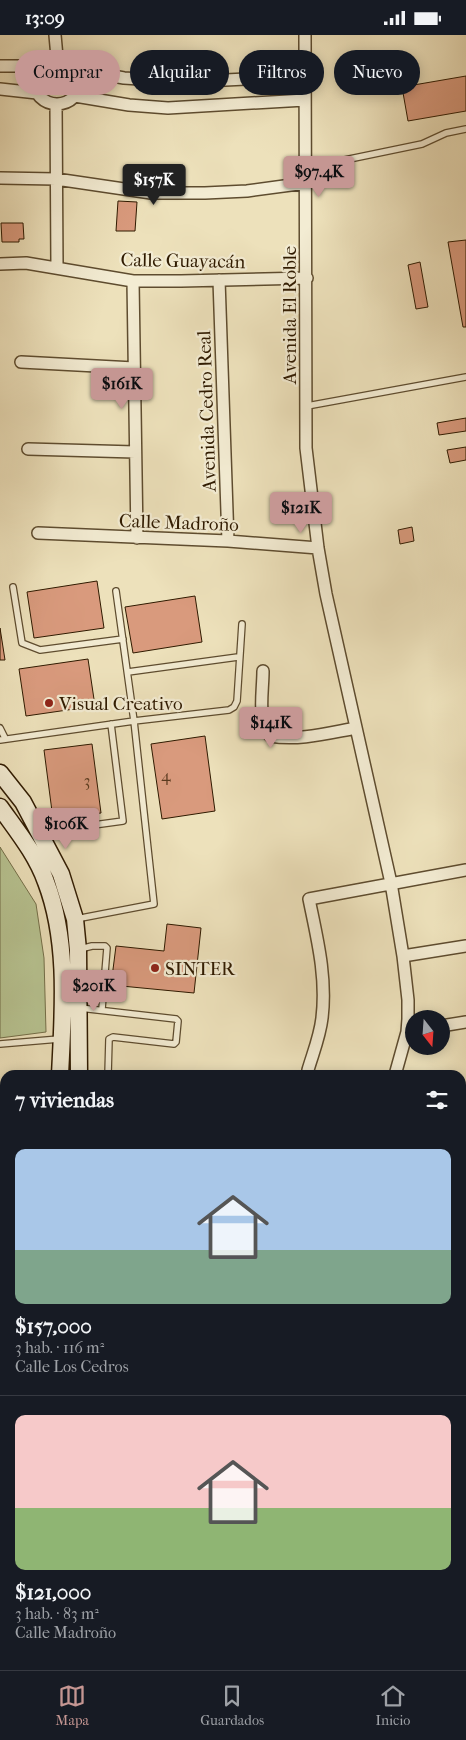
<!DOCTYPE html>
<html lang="es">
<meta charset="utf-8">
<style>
:root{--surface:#171b24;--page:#242831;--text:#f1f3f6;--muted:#9ea1a6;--line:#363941;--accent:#c59692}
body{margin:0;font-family:"IM FELL French Canon",serif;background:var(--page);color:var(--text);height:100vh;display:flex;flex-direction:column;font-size:19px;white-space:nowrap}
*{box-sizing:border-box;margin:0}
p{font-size:16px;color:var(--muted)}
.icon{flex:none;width:28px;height:28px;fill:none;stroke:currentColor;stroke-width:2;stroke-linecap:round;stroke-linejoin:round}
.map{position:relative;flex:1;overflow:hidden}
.sheet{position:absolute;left:0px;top:1035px;width:466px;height:600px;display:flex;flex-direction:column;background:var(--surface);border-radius:15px 15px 0 0;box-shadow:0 2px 12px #0003}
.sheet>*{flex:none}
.banner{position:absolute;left:15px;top:15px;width:436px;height:45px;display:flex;gap:10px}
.needle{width:32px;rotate:163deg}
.buttons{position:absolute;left:405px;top:975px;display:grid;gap:10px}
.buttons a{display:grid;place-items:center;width:45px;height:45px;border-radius:50%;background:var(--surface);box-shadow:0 2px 12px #0003;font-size:25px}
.price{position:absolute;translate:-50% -42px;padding:0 11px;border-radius:5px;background:var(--accent);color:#111;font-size:16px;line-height:32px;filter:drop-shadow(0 1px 2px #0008)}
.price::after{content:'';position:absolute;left:50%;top:30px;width:15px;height:11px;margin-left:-8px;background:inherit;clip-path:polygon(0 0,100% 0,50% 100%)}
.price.on{background:#222;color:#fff}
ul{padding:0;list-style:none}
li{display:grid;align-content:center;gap:10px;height:265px;padding:0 15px}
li+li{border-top:1px solid var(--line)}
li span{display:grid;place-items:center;height:155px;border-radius:10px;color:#555}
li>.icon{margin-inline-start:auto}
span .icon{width:90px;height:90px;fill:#fffc;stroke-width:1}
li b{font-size:21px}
h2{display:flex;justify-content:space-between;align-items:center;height:60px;padding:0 15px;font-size:21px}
.chip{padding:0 18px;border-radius:22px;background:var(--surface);box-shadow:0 2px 12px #0003;font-size:18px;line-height:45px}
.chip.on{background:var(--accent);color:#111}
.status{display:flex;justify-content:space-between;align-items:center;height:35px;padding:0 25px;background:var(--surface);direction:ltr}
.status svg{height:14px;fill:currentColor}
.tab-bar{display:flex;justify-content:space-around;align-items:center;height:70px;border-top:1px solid var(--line);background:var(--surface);font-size:14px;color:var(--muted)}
.tab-bar a{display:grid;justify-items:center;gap:2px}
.tab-bar .on{color:var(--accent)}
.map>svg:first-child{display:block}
.green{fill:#b7c391;stroke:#736e48}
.building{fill:#d99a7d;stroke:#2f1a00}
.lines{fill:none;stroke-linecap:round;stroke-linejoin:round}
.lane-casing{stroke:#5e4c2f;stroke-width:8}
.street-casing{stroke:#5e4c2f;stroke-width:14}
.secondary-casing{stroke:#2f1a00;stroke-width:19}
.primary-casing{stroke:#2f1a00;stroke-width:21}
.lane{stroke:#f3ecd3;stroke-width:5.5}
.street{stroke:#f3ecd3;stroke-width:11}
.secondary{stroke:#f3ecd3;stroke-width:16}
.primary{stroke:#ede1bb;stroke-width:19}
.poi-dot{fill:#8f2418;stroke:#f3ecd3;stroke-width:2}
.labels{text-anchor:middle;stroke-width:4.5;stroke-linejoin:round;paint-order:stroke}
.number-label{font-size:16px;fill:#5a3a1f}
.street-label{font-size:19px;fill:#2f1a00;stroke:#f3ecd3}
.poi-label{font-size:19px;fill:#2f1a00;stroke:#f3ecd3;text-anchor:start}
</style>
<div class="status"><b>13:09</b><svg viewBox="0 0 49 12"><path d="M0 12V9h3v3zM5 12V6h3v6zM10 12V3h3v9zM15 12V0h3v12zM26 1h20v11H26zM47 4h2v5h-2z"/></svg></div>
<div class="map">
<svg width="466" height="1635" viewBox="0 0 466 1635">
<rect width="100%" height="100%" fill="#ede1bb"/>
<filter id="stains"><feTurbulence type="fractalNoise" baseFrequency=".004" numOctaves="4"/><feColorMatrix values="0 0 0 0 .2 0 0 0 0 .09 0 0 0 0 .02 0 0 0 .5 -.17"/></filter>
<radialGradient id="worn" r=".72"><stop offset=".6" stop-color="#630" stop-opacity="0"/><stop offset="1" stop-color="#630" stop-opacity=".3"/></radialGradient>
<path class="green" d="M0 812 36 869 44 923 46 997 0 1003Z
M94 1630H360L361 1635H91Z"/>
<path class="building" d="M466 41V76L408 86 402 52Z
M118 166 137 167 135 196H116Z
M1 188H23L24 204H19V207H2Z
M466 205V292H463L448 207Z
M420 227 428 272 416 274 408 230Z
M466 383V396L439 400 437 388Z
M466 412V425L450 428 447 415Z
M412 492 414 506 400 509 398 495Z
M97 546 104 593 34 603 27 557Z
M195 561 202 607 133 618 125 572Z
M0 593 5 625H0Z
M88 624 95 671 26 681 19 634Z
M205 701 215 776 162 784 151 709Z
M92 709 101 778 53 784 44 715Z
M167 889 201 893 194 958 111 950 116 911 164 916Z"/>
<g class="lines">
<g class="lane-casing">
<path id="lane" d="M306 133 422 109 446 98 466 94
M307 371 466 342
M13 552 22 608 40 615 123 604
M128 637 238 622
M0 693 5 703
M0 705 134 686 229 675 234 672 237 666 242 589
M72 793 123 786 111 689
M76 884 154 869 134 686 116 556
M80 914 92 911H105L107 913 102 974
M80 973 176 984 178 986 176 1007 174 1009 113 1002 109 1004 108 1040
M0 1009 59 1004
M0 1099 5 1098"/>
</g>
<g class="street-casing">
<path id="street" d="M55 0 57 22
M305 0 306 413 318 513 326 559 391 848 403 921 408 965V984L407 997 395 1040
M33 45a24 24 0 1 1 48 0a24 24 0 1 1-48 0Z
M0 31H38
M79 35 124 43 185 47 306 41
M0 54 37 58
M75 61 129 70 168 73 305 65
M56 69 57 232
M0 143 56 144 151 158H205L247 156 306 148
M0 229 26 228 133 246H181L307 243
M219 245 228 506
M133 246 137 503
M21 327 134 333
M28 414 135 417
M38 498 228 506 318 513
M263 636C263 658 257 683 270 701 299 706 328 698 356 693
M403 921 466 911
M441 991 466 987
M309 1040 308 1035C313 1018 320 1001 322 983 327 942 317 903 309 864L466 835
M461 1062 466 1061
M461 1139H466
M461 1214 466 1213
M461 1320 466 1319
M461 1508 466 1507
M0 1512 5 1514
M461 1597 466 1596
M0 1615 5 1617"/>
</g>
<g class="secondary-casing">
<path id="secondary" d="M0 738 23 767 61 839 75 884 78 915 79 1040
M0 772C17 796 36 819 46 847 69 907 63 977 60 1040
M461 1411 466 1410
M22 1635 24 1630
M58 1635 60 1630"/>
</g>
<g class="primary-casing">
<path id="primary" d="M461 1354 466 1353
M461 1370 466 1369
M0 1412 5 1408
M0 1454H5"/>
</g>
<use href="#lane" class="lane"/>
<use href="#street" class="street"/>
<use href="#secondary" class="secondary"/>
<use href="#primary" class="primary"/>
</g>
<g class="poi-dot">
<circle cx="49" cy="668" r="5"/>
<circle cx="155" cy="933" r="5"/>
</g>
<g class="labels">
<g class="number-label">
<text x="166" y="746">4</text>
<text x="87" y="751">3</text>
</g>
<g class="street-label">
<text transform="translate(183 225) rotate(1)" y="7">Calle Guayacán</text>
<text transform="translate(289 280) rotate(-90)" y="7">Avenida El Roble</text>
<text transform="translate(206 376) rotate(-92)" y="7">Avenida Cedro Real</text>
<text transform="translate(179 487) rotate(2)" y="7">Calle Madroño</text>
</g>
<g class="poi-label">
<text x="59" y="675">Visual Creativo</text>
<text x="165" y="940">SINTER</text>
</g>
</g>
<rect width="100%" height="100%" filter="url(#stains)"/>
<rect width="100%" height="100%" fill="url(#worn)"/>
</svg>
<div class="buttons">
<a><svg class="needle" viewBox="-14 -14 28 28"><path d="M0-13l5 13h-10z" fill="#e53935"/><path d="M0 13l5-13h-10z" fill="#9ea1a6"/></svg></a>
</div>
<b class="price" style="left:319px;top:163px">$97.4K</b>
<b class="price on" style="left:154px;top:171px">$157K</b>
<b class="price" style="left:122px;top:375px">$161K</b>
<b class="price" style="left:301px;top:499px">$121K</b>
<b class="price" style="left:271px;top:714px">$141K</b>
<b class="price" style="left:66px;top:815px">$106K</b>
<b class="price" style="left:94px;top:977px">$201K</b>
<div class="banner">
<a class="chip on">Comprar</a>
<a class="chip">Alquilar</a>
<a class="chip">Filtros</a>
<a class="chip">Nuevo</a>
</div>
<section class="sheet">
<h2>7 viviendas<svg class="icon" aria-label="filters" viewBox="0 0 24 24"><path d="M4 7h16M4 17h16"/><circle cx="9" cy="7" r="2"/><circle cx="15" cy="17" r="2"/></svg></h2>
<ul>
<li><span style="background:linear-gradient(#a9c7e8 65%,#7fa58c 0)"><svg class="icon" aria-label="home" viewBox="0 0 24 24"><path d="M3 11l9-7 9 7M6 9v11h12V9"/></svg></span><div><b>$157,000</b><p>3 hab. · 116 m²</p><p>Calle Los Cedros</p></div></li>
<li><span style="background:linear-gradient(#f6c9c9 60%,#8fb573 0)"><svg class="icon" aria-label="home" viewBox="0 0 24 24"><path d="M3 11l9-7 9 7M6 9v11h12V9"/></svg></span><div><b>$121,000</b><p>3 hab. · 83 m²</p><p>Calle Madroño</p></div></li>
</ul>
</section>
</div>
<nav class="tab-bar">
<a class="on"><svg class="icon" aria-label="map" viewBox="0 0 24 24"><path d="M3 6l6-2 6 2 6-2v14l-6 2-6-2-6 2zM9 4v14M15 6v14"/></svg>Mapa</a>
<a><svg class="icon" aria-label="saved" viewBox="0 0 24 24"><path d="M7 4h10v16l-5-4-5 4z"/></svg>Guardados</a>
<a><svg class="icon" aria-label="home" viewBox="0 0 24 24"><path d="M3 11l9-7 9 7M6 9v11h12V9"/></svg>Inicio</a>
</nav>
